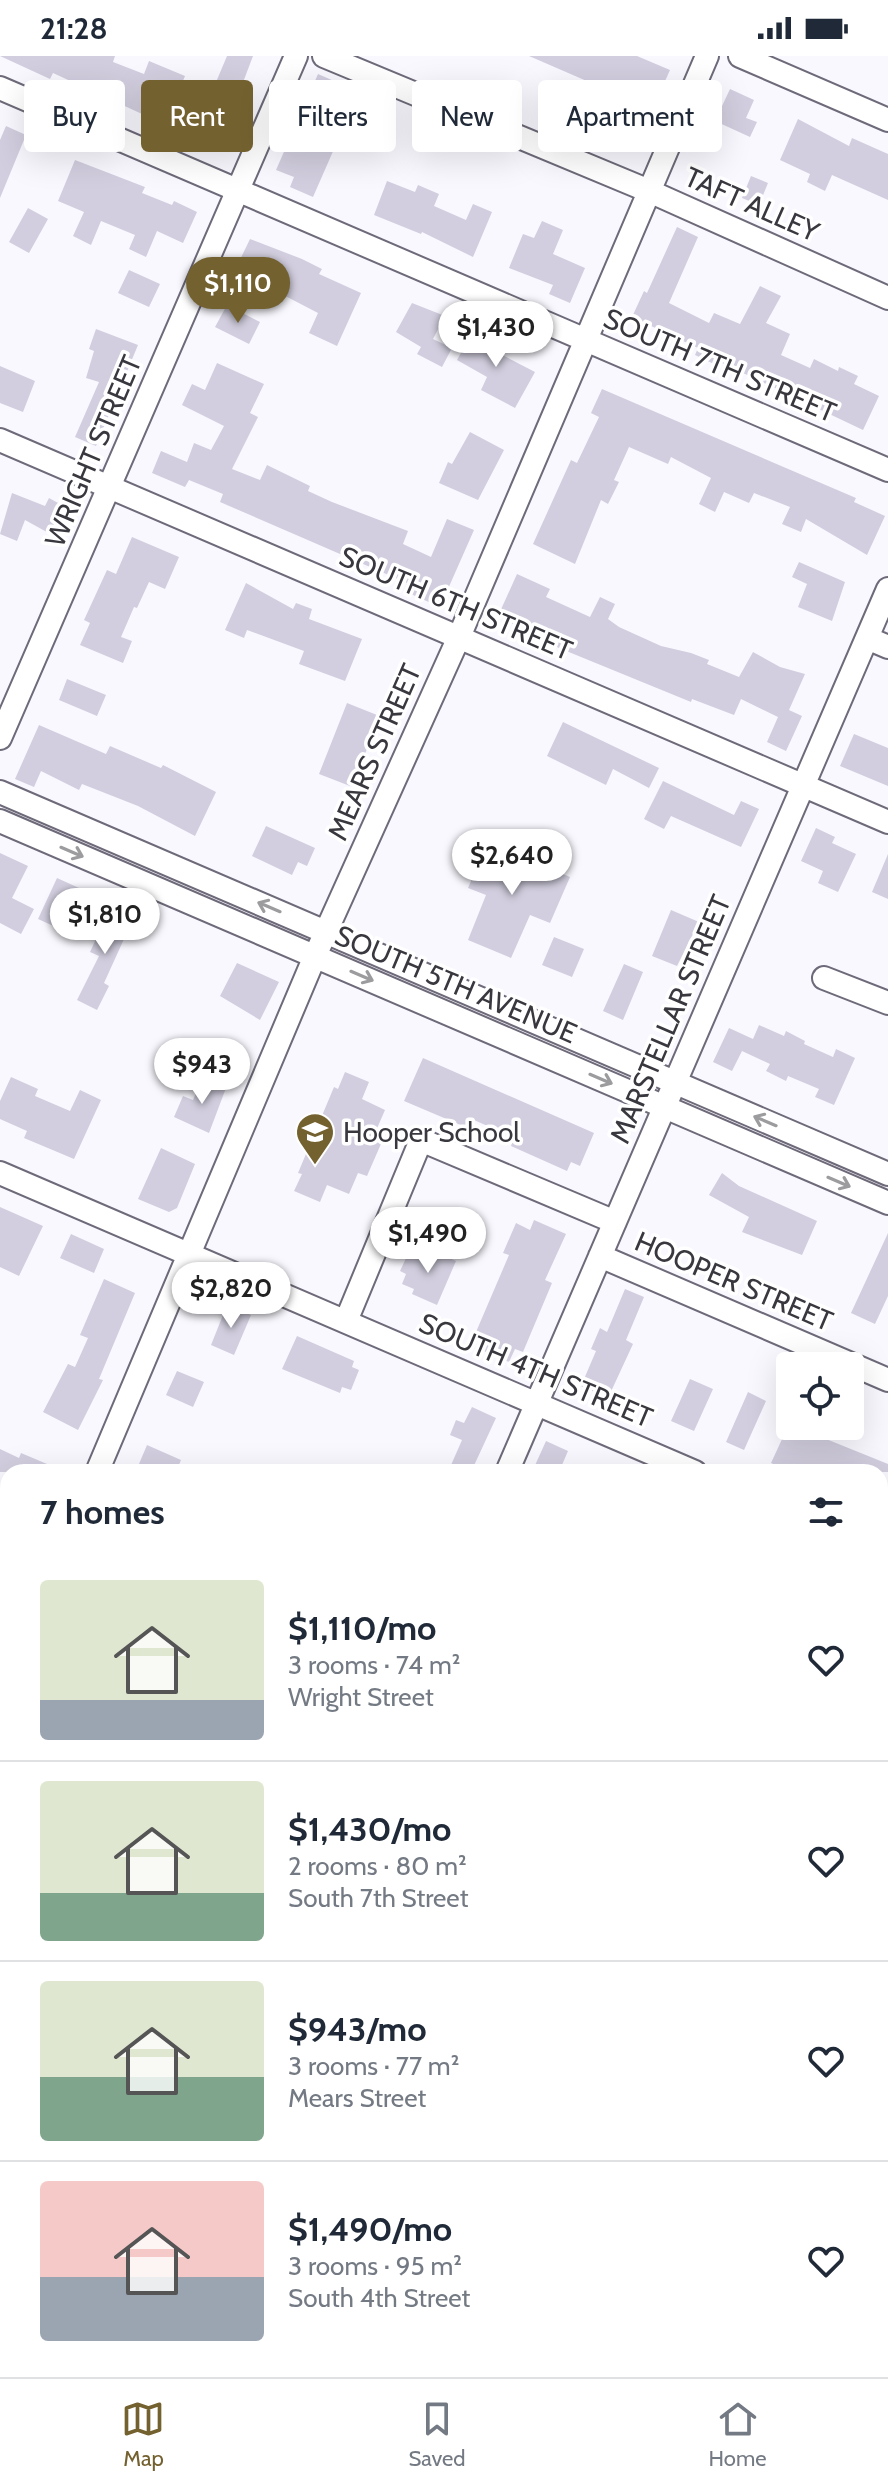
<!DOCTYPE html>
<meta charset="utf-8">
<style>
:root{--surface:#fff;--page:#f2f2f3;--text:#1f2937;--muted:#747a83;--line:#e0e1e3;--accent:#746130}
body{margin:0;font-family:Cabin,sans-serif;background:var(--page);color:var(--text);height:100vh;display:flex;flex-direction:column;font-size:30px;white-space:nowrap}
*{box-sizing:border-box;margin:0}
p{font-size:26px;color:var(--muted)}
.icon{flex:none;width:44px;height:44px;fill:none;stroke:currentColor;stroke-width:2;stroke-linecap:round;stroke-linejoin:round}
.map{position:relative;flex:1;overflow:hidden}
.drawer{position:absolute;left:0px;top:1408px;width:888px;height:914px;display:flex;flex-direction:column;background:var(--surface);border-radius:24px 24px 0 0;box-shadow:0 8px 32px #0002}
.drawer>*{flex:none}
.banner{position:absolute;left:24px;top:24px;width:840px;height:72px;display:flex;gap:16px}
.tools{position:absolute;left:776px;top:1296px;display:grid;gap:16px}
.tools a{display:grid;place-items:center;width:88px;height:88px;border-radius:8px;background:var(--surface);box-shadow:0 8px 32px #0002;font-size:40px}
.price{position:absolute;translate:-50% -68px;padding:0 18px;border-radius:28px;background:#fff;color:#222;font-size:26px;line-height:52px;filter:drop-shadow(0 2px 4px #0008)}
.price::after{content:'';position:absolute;left:50%;top:48px;width:24px;height:18px;margin-left:-12px;background:inherit;clip-path:polygon(0 0,100% 0,50% 100%)}
.price.active{background:var(--accent);color:#fff}
ul{padding:0;list-style:none}
li{display:flex;align-items:center;gap:24px;height:200px;padding:0 40px}
li+li{border-top:2px solid var(--line)}
li span{display:grid;place-items:center;flex:none;width:224px;height:160px;border-radius:8px;color:#555}
li>.icon{margin-inline-start:auto}
span .icon{width:96px;height:96px;fill:#fffc;stroke-width:1}
li b{font-size:34px}
h2{display:flex;justify-content:space-between;align-items:center;height:96px;padding:0 40px;font-size:34px}
.pill{padding:0 28px;border-radius:8px;background:var(--surface);box-shadow:0 8px 32px #0002;font-size:28px;line-height:72px}
.pill.active{background:var(--accent);color:#fff}
.status{display:flex;justify-content:space-between;align-items:center;height:56px;padding:0 40px;background:var(--surface);direction:ltr}
.status svg{height:22px;fill:currentColor}
.dock{display:flex;justify-content:space-around;align-items:center;height:112px;border-top:2px solid var(--line);background:var(--surface);font-size:22px;color:var(--muted)}
.dock a{display:grid;justify-items:center;gap:4px}
.dock .active{color:var(--accent)}
.map>svg:first-child{display:block}
.building{fill:#d2cedf}
.lines{fill:none;stroke-linecap:round;stroke-linejoin:round}
.minor-casing{stroke:#6e6a79;stroke-width:26}
.major-casing{stroke:#9a8fb7;stroke-width:32}
.highway-casing{stroke:#9a8fb7;stroke-width:36}
.minor{stroke:#fff;stroke-width:22}
.major{stroke:#e2d8fa;stroke-width:28}
.highway{stroke:#cebef7;stroke-width:32}
.rail-casing{stroke:#545259;stroke-width:8}
.rail{stroke:#fff;stroke-width:5;stroke-dasharray:15;stroke-linecap:butt}
.oneway{stroke:#9c9c9f}
.labels{text-anchor:middle;stroke-width:7;stroke-linejoin:round;paint-order:stroke}
.street-label{font-size:28px;fill:#3a383f;stroke:#fff}
.poi-label{font-size:28px;fill:#3a383f;stroke:#fff;text-anchor:start}
</style>
<div class="status"><b>21:28</b><svg viewBox="0 0 49 12"><path d="M0 12V9h3v3zM5 12V6h3v6zM10 12V3h3v9zM15 12V0h3v12zM26 1h20v11H26zM47 4h2v5h-2z"/></svg></div>
<div class="map">
<svg width="888" height="2321" viewBox="0 0 888 2321">
<rect width="100%" height="100%" fill="#f9f8fe"/>
<path class="building" d="M0 0H115L113 6 144 18 149 5 185 20 177 39 163 33 156 50 147 47 142 58 53 17 50 23Z
M227 0H253L220 87 195 76Z
M529 0H637L670 14 653 52 610 34 607 41 586 31 589 26Z
M318 18 359 36 313 141 290 131 294 121 276 114Z
M730 33 754 44 746 62 757 66 750 81 715 65Z
M798 63 849 90 852 82 888 98V144L832 119 825 135 807 126 810 118 780 104Z
M6 70 26 79 0 142V84Z
M75 104 145 131 142 137 172 149 174 145 197 156 183 187 157 175 146 201 129 193 135 179 101 165 91 189 73 180 84 156 58 145Z
M751 120 768 127 759 149 742 142Z
M387 125 415 136 418 129 439 138 434 150 466 164 473 148 492 156 473 201 422 176 421 178 374 159Z
M28 152 48 163 29 197 9 186Z
M542 165 563 174 553 198 585 212 570 247 549 238 553 229 509 212 523 178 534 182Z
M677 171 698 181 669 247 709 267 714 257 740 268 760 230 781 240 766 267 790 278 781 299 810 312 814 303 838 315 839 311 858 320 854 328 879 340 863 374 720 306 718 310 695 299 698 292 632 261 644 235 647 237Z
M250 183 302 203 322 213 319 218 361 237 337 290 309 277 318 257 235 214Z
M129 214 160 228 149 251 118 237Z
M412 247 445 260 433 283 452 292 442 311 417 298 421 291 396 276Z
M227 249 260 266 249 288 215 271Z
M476 270 496 281 489 292 535 316 515 352 481 334 487 321 457 304Z
M96 273 138 289 96 390 75 381 99 326 86 322 94 295 89 293Z
M217 307 264 328 250 357 258 361 232 413 260 424 267 409 310 430 308 435 332 446 408 475 403 488 431 501 447 463 474 474 440 551 404 535 407 527 220 446 223 438 189 424 185 431 152 417 161 395 187 406 194 387 211 394 224 370 182 349 192 328 205 334Z
M0 310 35 325 23 356 0 347Z
M602 333 856 442 854 446 885 460 867 499 806 463 801 476 782 468 790 451 754 437 749 447 724 436 715 456 699 448 711 422 671 401 668 408 629 391 614 424 619 426 608 448 601 444 575 508 533 488 571 404 577 407 599 361 591 357Z
M470 376 504 394 478 444 439 427 448 406 452 408Z
M12 437 45 450 49 442 69 453 54 480 25 464 17 485 0 478Z
M132 481 179 501 165 533 149 526 137 552 134 551 121 581 132 585 123 607 80 589 90 567 84 564 107 514 116 518Z
M799 506 845 526 832 565 798 551 807 528 792 521Z
M517 518 550 533 546 541 590 561 600 541 615 548 608 563 619 571 661 590 691 597 709 604 707 608 739 621 753 596 780 611 805 618 789 654 802 660 786 695 767 686 778 661 741 643 734 659 692 643 691 646 559 592 498 560Z
M246 527 293 553 296 547 312 553 309 563 362 583 345 625 299 608 304 595 247 574 244 582 225 574Z
M67 623 106 639 97 660 59 644Z
M347 647 382 661 350 730 319 718Z
M563 666 659 712 649 732 613 713 606 729 547 700Z
M39 669 106 698 110 690 161 712 163 709 216 736 195 780 138 750 82 728 79 734 41 715 34 731 15 723Z
M854 678 888 692V730L840 710Z
M663 725 734 759 741 745 759 753 741 791 671 760 664 773 644 763Z
M266 770 315 792 307 810 298 806 292 819 252 800Z
M816 772 835 781 832 787 856 798 838 836 818 827 823 815 801 805Z
M488 786 570 821 550 867 530 859 511 902 468 884 486 839 468 832Z
M0 797 28 810 12 842 34 853 21 878 0 867Z
M888 798V843L872 836Z
M57 822 79 832 60 873 38 863Z
M111 851 134 861 104 927 109 930 97 954 77 944 99 900 90 896Z
M671 854 699 866 677 910 652 900Z
M554 881 584 893 572 921 542 909Z
M237 907 279 926 260 964 220 940Z
M624 908 643 916 623 964 603 955Z
M759 969 784 980 786 975 805 985 804 988 833 1001 836 993 855 1002 834 1049 815 1041 819 1033 788 1020 786 1025 766 1015 770 1008 742 995 732 1015 713 1006 729 972 753 983Z
M423 1002 594 1077 580 1110 571 1106 567 1115 511 1090 514 1081 483 1068 474 1064 470 1073 404 1045Z
M345 1016 369 1026 362 1043 385 1054 375 1077 384 1081 367 1120 358 1117 349 1138 327 1129 320 1146 294 1135 302 1118 298 1117 334 1031 338 1033Z
M11 1021 38 1033 35 1040 70 1055 80 1034 101 1044 74 1103 24 1082 27 1075 0 1063V1045Z
M203 1021 226 1032 209 1077 174 1061 183 1040 193 1044Z
M161 1092 195 1108 177 1152 169 1156 138 1143Z
M722 1117 739 1130 817 1165 802 1199 742 1176 749 1161 709 1139Z
M0 1151 43 1170 19 1220 0 1211Z
M534 1164 566 1178 545 1224 552 1227 523 1296 515 1293 509 1306 479 1293 484 1280 476 1276 509 1199 503 1197 516 1167 530 1174Z
M888 1177V1240L875 1268 851 1257Z
M71 1178 104 1193 94 1217 60 1202Z
M416 1194 429 1199 431 1194 456 1205 437 1249 412 1238 414 1233 402 1228 406 1218 400 1215 407 1200 413 1202Z
M104 1223 135 1237 99 1323 103 1324 78 1374 43 1356 68 1308 75 1311 88 1282 80 1279Z
M625 1233 644 1241 626 1284 633 1288 608 1342 581 1330 596 1295 591 1293 600 1272 607 1276Z
M227 1249 251 1259 234 1299 211 1289Z
M297 1280 354 1305 352 1311 359 1314 351 1334 342 1331 340 1337 282 1313Z
M177 1315 204 1326 193 1351 166 1339Z
M690 1323 713 1333 694 1375 671 1365Z
M748 1336 766 1345 744 1394 726 1386Z
M472 1351 496 1362 471 1416H448L462 1384 450 1379 456 1364 464 1367Z
M789 1368 888 1408V1416H791L771 1407Z
M546 1385 568 1395 559 1416H532Z
M147 1389 181 1404 176 1416H158L139 1408Z
M0 1393 19 1402 21 1397 66 1416H0Z"/>
<g class="lines">
<g class="minor-casing">
<path id="minor" d="M324 0 649 135 888 242
M740 0 888 64
M0 32 888 414
M0 384 888 766
M867 582 888 591
M0 682 296 0
M0 736 888 1118
M0 765 888 1147
M824 922 888 947
M0 1117 695 1416
M600 1200 888 1324
M346 1265 421 1084 615 1166
M97 1416 315 900 459 581 707 0
M507 1416 888 533
M880 1502 888 1483
M0 1639 8 1621
M880 1667 888 1670
M0 1848 8 1851
M880 2011 888 2003
M0 2080 8 2063
M0 2104 8 2102
M880 2109 888 2111
M880 2227 888 2231
M868 2314 885 2321
M746 2321 749 2314"/>
</g>
<g class="major-casing">
<path id="major" d="M0 2200 8 2203
M265 2314 281 2321"/>
</g>
<g class="highway-casing">
<path id="highway" d="M0 1469 8 1472
M0 1497 8 1501
M880 1846 888 1849
M880 1878 888 1881"/>
</g>
<use href="#minor" class="minor"/>
<use href="#major" class="major"/>
<use href="#highway" class="highway"/>
<g class="rail-casing">
<path id="rail" d="M880 1916 888 1909
M0 2200 8 2203
M507 2321 508 2314"/>
</g>
<use href="#rail" class="rail"/>
</g>
<defs><path id="oneway-shaft" d="M-6 0H5M1.5-3L5.5 0L1.5 3" fill="none" stroke-width="1.6" stroke-linecap="round" stroke-linejoin="round" transform="scale(2)"/></defs>
<g class="oneway">
<use href="#oneway-shaft" transform="translate(72 796) rotate(23)"/>
<use href="#oneway-shaft" transform="translate(269 851) rotate(-157)"/>
<use href="#oneway-shaft" transform="translate(362 920) rotate(23)"/>
<use href="#oneway-shaft" transform="translate(601 1023) rotate(23)"/>
<use href="#oneway-shaft" transform="translate(765 1065) rotate(-157)"/>
<use href="#oneway-shaft" transform="translate(839 1126) rotate(23)"/>
</g>
<defs>
<g id="school-pin" transform="scale(2)"><path d="M0 17L-7.5 6A9.5 9.5 0 1 1 7.5 6Z" fill="#746130" stroke="#fff"/><path d="M0-5L7-2L0 1L-7-2ZM-4 1L0 2.5L4 1V4Q0 6-4 4Z" fill="#fff"/></g>
</defs>
<g fill-rule="evenodd">
<use href="#school-pin" x="315" y="1076"/>
</g>
<g class="labels">
<g class="street-label">
<text transform="translate(752 148) rotate(24)" y="10">TAFT ALLEY</text>
<text transform="translate(720 309) rotate(23)" y="10">SOUTH 7TH STREET</text>
<text transform="translate(93 395) rotate(-67)" y="10">WRIGHT STREET</text>
<text transform="translate(456 547) rotate(23)" y="10">SOUTH 6TH STREET</text>
<text transform="translate(374 696) rotate(-66)" y="10">MEARS STREET</text>
<text transform="translate(456 928) rotate(23)" y="10">SOUTH 5TH AVENUE</text>
<text transform="translate(670 963) rotate(-67)" y="10">MARSTELLAR STREET</text>
<text transform="translate(734 1225) rotate(23)" y="10">HOOPER STREET</text>
<text transform="translate(536 1314) rotate(23)" y="10">SOUTH 4TH STREET</text>
</g>
<g class="poi-label">
<text x="343" y="1086">Hooper School</text>
</g>
</g>
</svg>
<div class="tools">
<a><svg class="icon" aria-label="locate" viewBox="0 0 24 24"><circle cx="12" cy="12" r="6"/><path d="M12 2v4M12 18v4M2 12h4M18 12h4"/></svg></a>
</div>
<b class="price active" style="left:238px;top:269px">$1,110</b>
<b class="price" style="left:496px;top:313px">$1,430</b>
<b class="price" style="left:512px;top:841px">$2,640</b>
<b class="price" style="left:105px;top:900px">$1,810</b>
<b class="price" style="left:202px;top:1050px">$943</b>
<b class="price" style="left:428px;top:1219px">$1,490</b>
<b class="price" style="left:231px;top:1274px">$2,820</b>
<div class="banner">
<a class="pill">Buy</a>
<a class="pill active">Rent</a>
<a class="pill">Filters</a>
<a class="pill">New</a>
<a class="pill">Apartment</a>
</div>
<section class="drawer">
<h2>7 homes<svg class="icon" aria-label="filters" viewBox="0 0 24 24"><path d="M4 7h16M4 17h16"/><circle cx="9" cy="7" r="2"/><circle cx="15" cy="17" r="2"/></svg></h2>
<ul>
<li><span style="background:linear-gradient(#dfe7d0 75%,#9aa5b1 0)"><svg class="icon" aria-label="home" viewBox="0 0 24 24"><path d="M3 11l9-7 9 7M6 9v11h12V9"/></svg></span><div><b>$1,110/mo</b><p>3 rooms · 74 m²</p><p>Wright Street</p></div><svg class="icon" aria-label="heart" viewBox="0 0 24 24"><path d="M12 20l-8-8c-3-5 5-10 8-4 3-6 11-1 8 4z"/></svg></li>
<li><span style="background:linear-gradient(#dfe7d0 70%,#7fa58c 0)"><svg class="icon" aria-label="home" viewBox="0 0 24 24"><path d="M3 11l9-7 9 7M6 9v11h12V9"/></svg></span><div><b>$1,430/mo</b><p>2 rooms · 80 m²</p><p>South 7th Street</p></div><svg class="icon" aria-label="heart" viewBox="0 0 24 24"><path d="M12 20l-8-8c-3-5 5-10 8-4 3-6 11-1 8 4z"/></svg></li>
<li><span style="background:linear-gradient(#dfe7d0 60%,#7fa58c 0)"><svg class="icon" aria-label="home" viewBox="0 0 24 24"><path d="M3 11l9-7 9 7M6 9v11h12V9"/></svg></span><div><b>$943/mo</b><p>3 rooms · 77 m²</p><p>Mears Street</p></div><svg class="icon" aria-label="heart" viewBox="0 0 24 24"><path d="M12 20l-8-8c-3-5 5-10 8-4 3-6 11-1 8 4z"/></svg></li>
<li><span style="background:linear-gradient(#f6c9c9 60%,#9aa5b1 0)"><svg class="icon" aria-label="home" viewBox="0 0 24 24"><path d="M3 11l9-7 9 7M6 9v11h12V9"/></svg></span><div><b>$1,490/mo</b><p>3 rooms · 95 m²</p><p>South 4th Street</p></div><svg class="icon" aria-label="heart" viewBox="0 0 24 24"><path d="M12 20l-8-8c-3-5 5-10 8-4 3-6 11-1 8 4z"/></svg></li>
</ul>
</section>
</div>
<nav class="dock">
<a class="active"><svg class="icon" aria-label="map" viewBox="0 0 24 24"><path d="M3 6l6-2 6 2 6-2v14l-6 2-6-2-6 2zM9 4v14M15 6v14"/></svg>Map</a>
<a><svg class="icon" aria-label="saved" viewBox="0 0 24 24"><path d="M7 4h10v16l-5-4-5 4z"/></svg>Saved</a>
<a><svg class="icon" aria-label="home" viewBox="0 0 24 24"><path d="M3 11l9-7 9 7M6 9v11h12V9"/></svg>Home</a>
</nav>
